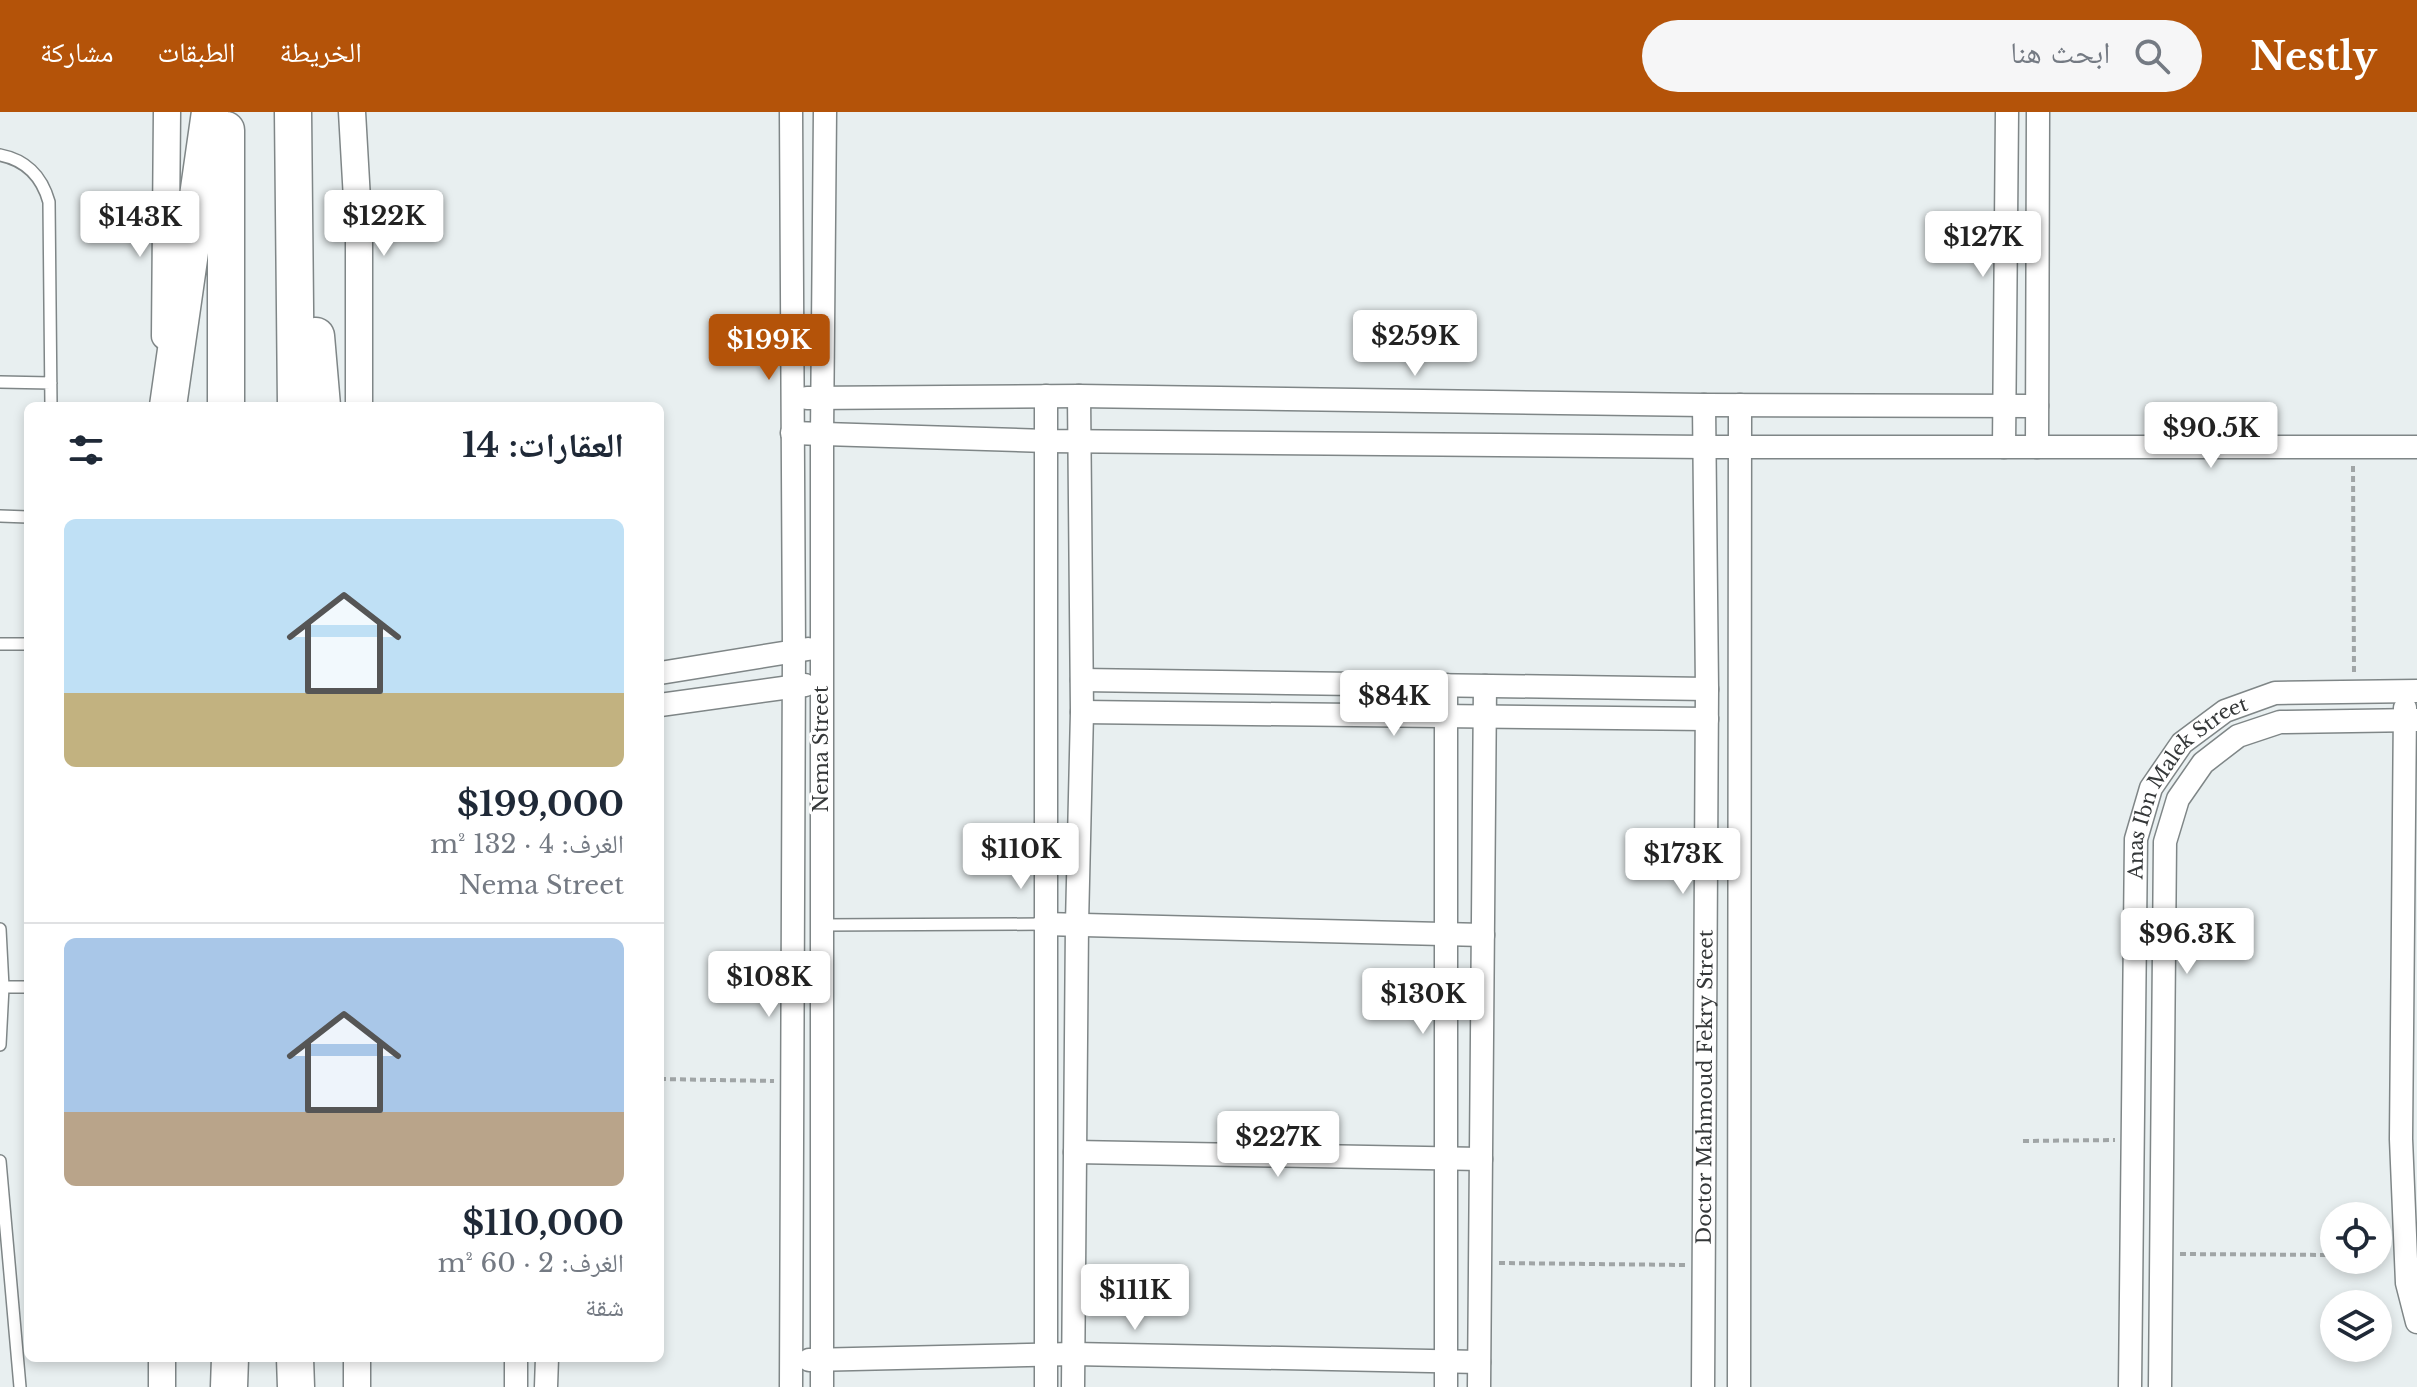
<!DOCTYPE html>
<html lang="ar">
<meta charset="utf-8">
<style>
:root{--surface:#fff;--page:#f6f6f7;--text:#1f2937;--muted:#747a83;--line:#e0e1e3;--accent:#b45309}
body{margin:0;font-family:"Libre Baskerville","Noto Naskh Arabic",serif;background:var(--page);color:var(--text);direction:rtl;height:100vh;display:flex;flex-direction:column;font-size:30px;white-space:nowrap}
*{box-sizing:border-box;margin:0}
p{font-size:26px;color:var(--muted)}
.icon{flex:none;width:44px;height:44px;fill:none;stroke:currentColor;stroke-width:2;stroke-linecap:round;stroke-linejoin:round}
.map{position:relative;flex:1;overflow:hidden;direction:ltr}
.details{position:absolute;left:24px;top:290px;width:640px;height:960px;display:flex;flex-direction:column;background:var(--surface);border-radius:12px;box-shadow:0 4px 12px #0003;direction:rtl}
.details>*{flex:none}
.buttons{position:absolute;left:2320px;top:1090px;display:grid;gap:16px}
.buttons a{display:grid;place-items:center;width:72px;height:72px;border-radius:50%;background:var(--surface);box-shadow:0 4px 12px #0003;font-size:40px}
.price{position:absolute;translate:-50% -68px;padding:0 18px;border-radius:8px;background:#fff;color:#222;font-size:26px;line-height:52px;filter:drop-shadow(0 2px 4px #0008)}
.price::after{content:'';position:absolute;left:50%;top:48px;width:24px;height:18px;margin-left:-12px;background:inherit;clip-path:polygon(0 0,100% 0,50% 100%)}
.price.on{background:var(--accent);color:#fff}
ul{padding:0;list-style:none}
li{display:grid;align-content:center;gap:16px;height:424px;padding:0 40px}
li+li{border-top:2px solid var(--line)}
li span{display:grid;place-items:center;height:248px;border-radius:12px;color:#555}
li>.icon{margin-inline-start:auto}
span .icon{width:144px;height:144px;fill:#fffc;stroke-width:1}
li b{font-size:34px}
h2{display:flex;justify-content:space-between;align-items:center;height:96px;padding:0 40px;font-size:34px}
header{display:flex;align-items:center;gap:48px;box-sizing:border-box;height:112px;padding:0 40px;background:var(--accent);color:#fff}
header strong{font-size:38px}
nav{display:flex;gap:44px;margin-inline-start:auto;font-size:28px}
.search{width:560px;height:72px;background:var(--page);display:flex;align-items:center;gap:20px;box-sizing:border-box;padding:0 28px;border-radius:44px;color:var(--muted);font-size:30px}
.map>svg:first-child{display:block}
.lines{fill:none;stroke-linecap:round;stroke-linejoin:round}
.service-casing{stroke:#7f8687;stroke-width:14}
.minor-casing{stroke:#7f8687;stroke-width:25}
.tertiary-casing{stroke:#7f8687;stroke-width:29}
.trunk-casing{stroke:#7f8687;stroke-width:39}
.path{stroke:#a0a5a6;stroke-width:4;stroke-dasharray:6 4;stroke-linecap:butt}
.service{stroke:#fff;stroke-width:11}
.minor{stroke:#fff;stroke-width:22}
.tertiary{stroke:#fff;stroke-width:26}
.trunk{stroke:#fff;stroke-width:36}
.labels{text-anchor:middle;stroke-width:6;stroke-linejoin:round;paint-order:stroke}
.street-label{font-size:20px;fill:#353839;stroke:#fff}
</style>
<header>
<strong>Nestly</strong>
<div class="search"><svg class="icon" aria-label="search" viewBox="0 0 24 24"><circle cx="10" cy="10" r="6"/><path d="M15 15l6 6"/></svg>ابحث هنا</div>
<nav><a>الخريطة</a><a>الطبقات</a><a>مشاركة</a></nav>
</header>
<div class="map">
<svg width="2417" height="1275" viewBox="0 0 2417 1275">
<rect width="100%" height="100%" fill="#e8eff0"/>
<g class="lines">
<g class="service-casing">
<path id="service" d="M0 43C26 48 42 65 49 90L51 294
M0 270 51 271
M0 404 28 405
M0 532H28
M821 813 1044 812
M0 817 3 875 0 933
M0 875H28
M0 1049 20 1275"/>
</g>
<g class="minor-casing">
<g id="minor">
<path d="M791 0 794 539 791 1275"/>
<path d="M807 286 1079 284 1704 293 2037 294"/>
<path d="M792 321 1046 329 1705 335H2417"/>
<path d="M2004 335 2007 0"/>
<path d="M2037 335 2038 0"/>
<path d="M660 561 808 537"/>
<path d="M1082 568 1707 577"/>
<path d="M1446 573V1275"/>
<path d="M660 593 805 573"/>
<path d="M2405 596 2401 1027 2407 1171 2417 1210"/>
<path d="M1082 600 1707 607"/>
<path d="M1044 812 1483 823"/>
<path d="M1075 1040 1481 1047"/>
<path d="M809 1248 1074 1242 1479 1250"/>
<path d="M516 1275V1246"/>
<path d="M546 1275 547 1246"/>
<path d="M822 1275V323L825 0"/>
<path d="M1046 1275V284"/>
<path d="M1073 1275 1077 812 1082 600 1079 284"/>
<path d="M1479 1275 1485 574"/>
<path id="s1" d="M1703 1275 1707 577 1704 293"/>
<path d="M1739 1275 1740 293"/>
<path id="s2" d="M2130 1275 2136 727 2151 676 2182 631 2225 599 2275 581 2417 579"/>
<path d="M2160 1275 2165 730 2178 687 2203 651 2238 624 2280 610 2417 608"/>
</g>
</g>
<g class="tertiary-casing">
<path id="tertiary" d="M352 0 359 122V294
M165 224 167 0
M162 1246V1275
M357 1275V1246"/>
</g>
<g class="trunk-casing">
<path id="trunk" d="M293 0 296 294
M226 18V294
M316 224 322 294
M168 294 210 0
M295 1246 296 1275
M229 1275 230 1246"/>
</g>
<path class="path" d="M2353 354 2354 561
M660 967 774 969
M2023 1029 2115 1028
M2180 1142 2334 1143
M1499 1151 1686 1153"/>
<use href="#service" class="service"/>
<use href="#minor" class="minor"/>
<use href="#tertiary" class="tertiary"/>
<use href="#trunk" class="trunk"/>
</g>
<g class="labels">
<g class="street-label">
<text transform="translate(821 637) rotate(-90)" y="7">Nema Street</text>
<text dy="7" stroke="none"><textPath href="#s2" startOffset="620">Anas Ibn Malek Street</textPath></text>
<text dy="7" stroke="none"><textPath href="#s1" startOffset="300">Doctor Mahmoud Fekry Street</textPath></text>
</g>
</g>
</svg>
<div class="buttons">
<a><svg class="icon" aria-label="locate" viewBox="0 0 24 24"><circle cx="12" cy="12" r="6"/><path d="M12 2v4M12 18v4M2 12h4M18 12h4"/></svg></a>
<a><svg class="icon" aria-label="layers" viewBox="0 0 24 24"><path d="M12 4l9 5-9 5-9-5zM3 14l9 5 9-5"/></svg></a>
</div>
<b class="price" style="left:384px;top:146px">$122K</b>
<b class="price" style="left:140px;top:147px">$143K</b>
<b class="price" style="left:1983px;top:167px">$127K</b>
<b class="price" style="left:1415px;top:266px">$259K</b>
<b class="price on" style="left:769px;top:270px">$199K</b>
<b class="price" style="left:2211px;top:358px">$90.5K</b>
<b class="price" style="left:1394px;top:626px">$84K</b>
<b class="price" style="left:1021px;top:779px">$110K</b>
<b class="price" style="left:1683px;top:784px">$173K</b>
<b class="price" style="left:2187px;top:864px">$96.3K</b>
<b class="price" style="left:769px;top:907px">$108K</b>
<b class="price" style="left:1423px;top:924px">$130K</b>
<b class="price" style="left:1278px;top:1067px">$227K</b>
<b class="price" style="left:1135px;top:1220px">$111K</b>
<section class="details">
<h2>العقارات: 14<svg class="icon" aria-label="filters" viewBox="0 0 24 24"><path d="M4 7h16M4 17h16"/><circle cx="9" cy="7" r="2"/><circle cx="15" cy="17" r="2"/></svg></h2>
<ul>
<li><span style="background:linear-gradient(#bfe0f5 70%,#c2b280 0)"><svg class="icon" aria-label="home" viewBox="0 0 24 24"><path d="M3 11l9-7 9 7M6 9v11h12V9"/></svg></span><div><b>$199,000</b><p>الغرف: 4 · 132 m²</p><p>Nema Street</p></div></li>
<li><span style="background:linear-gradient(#a9c7e8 70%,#b9a48a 0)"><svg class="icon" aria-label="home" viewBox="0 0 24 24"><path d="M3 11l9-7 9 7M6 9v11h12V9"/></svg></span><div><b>$110,000</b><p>الغرف: 2 · 60 m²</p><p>شقة</p></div></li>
</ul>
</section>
</div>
